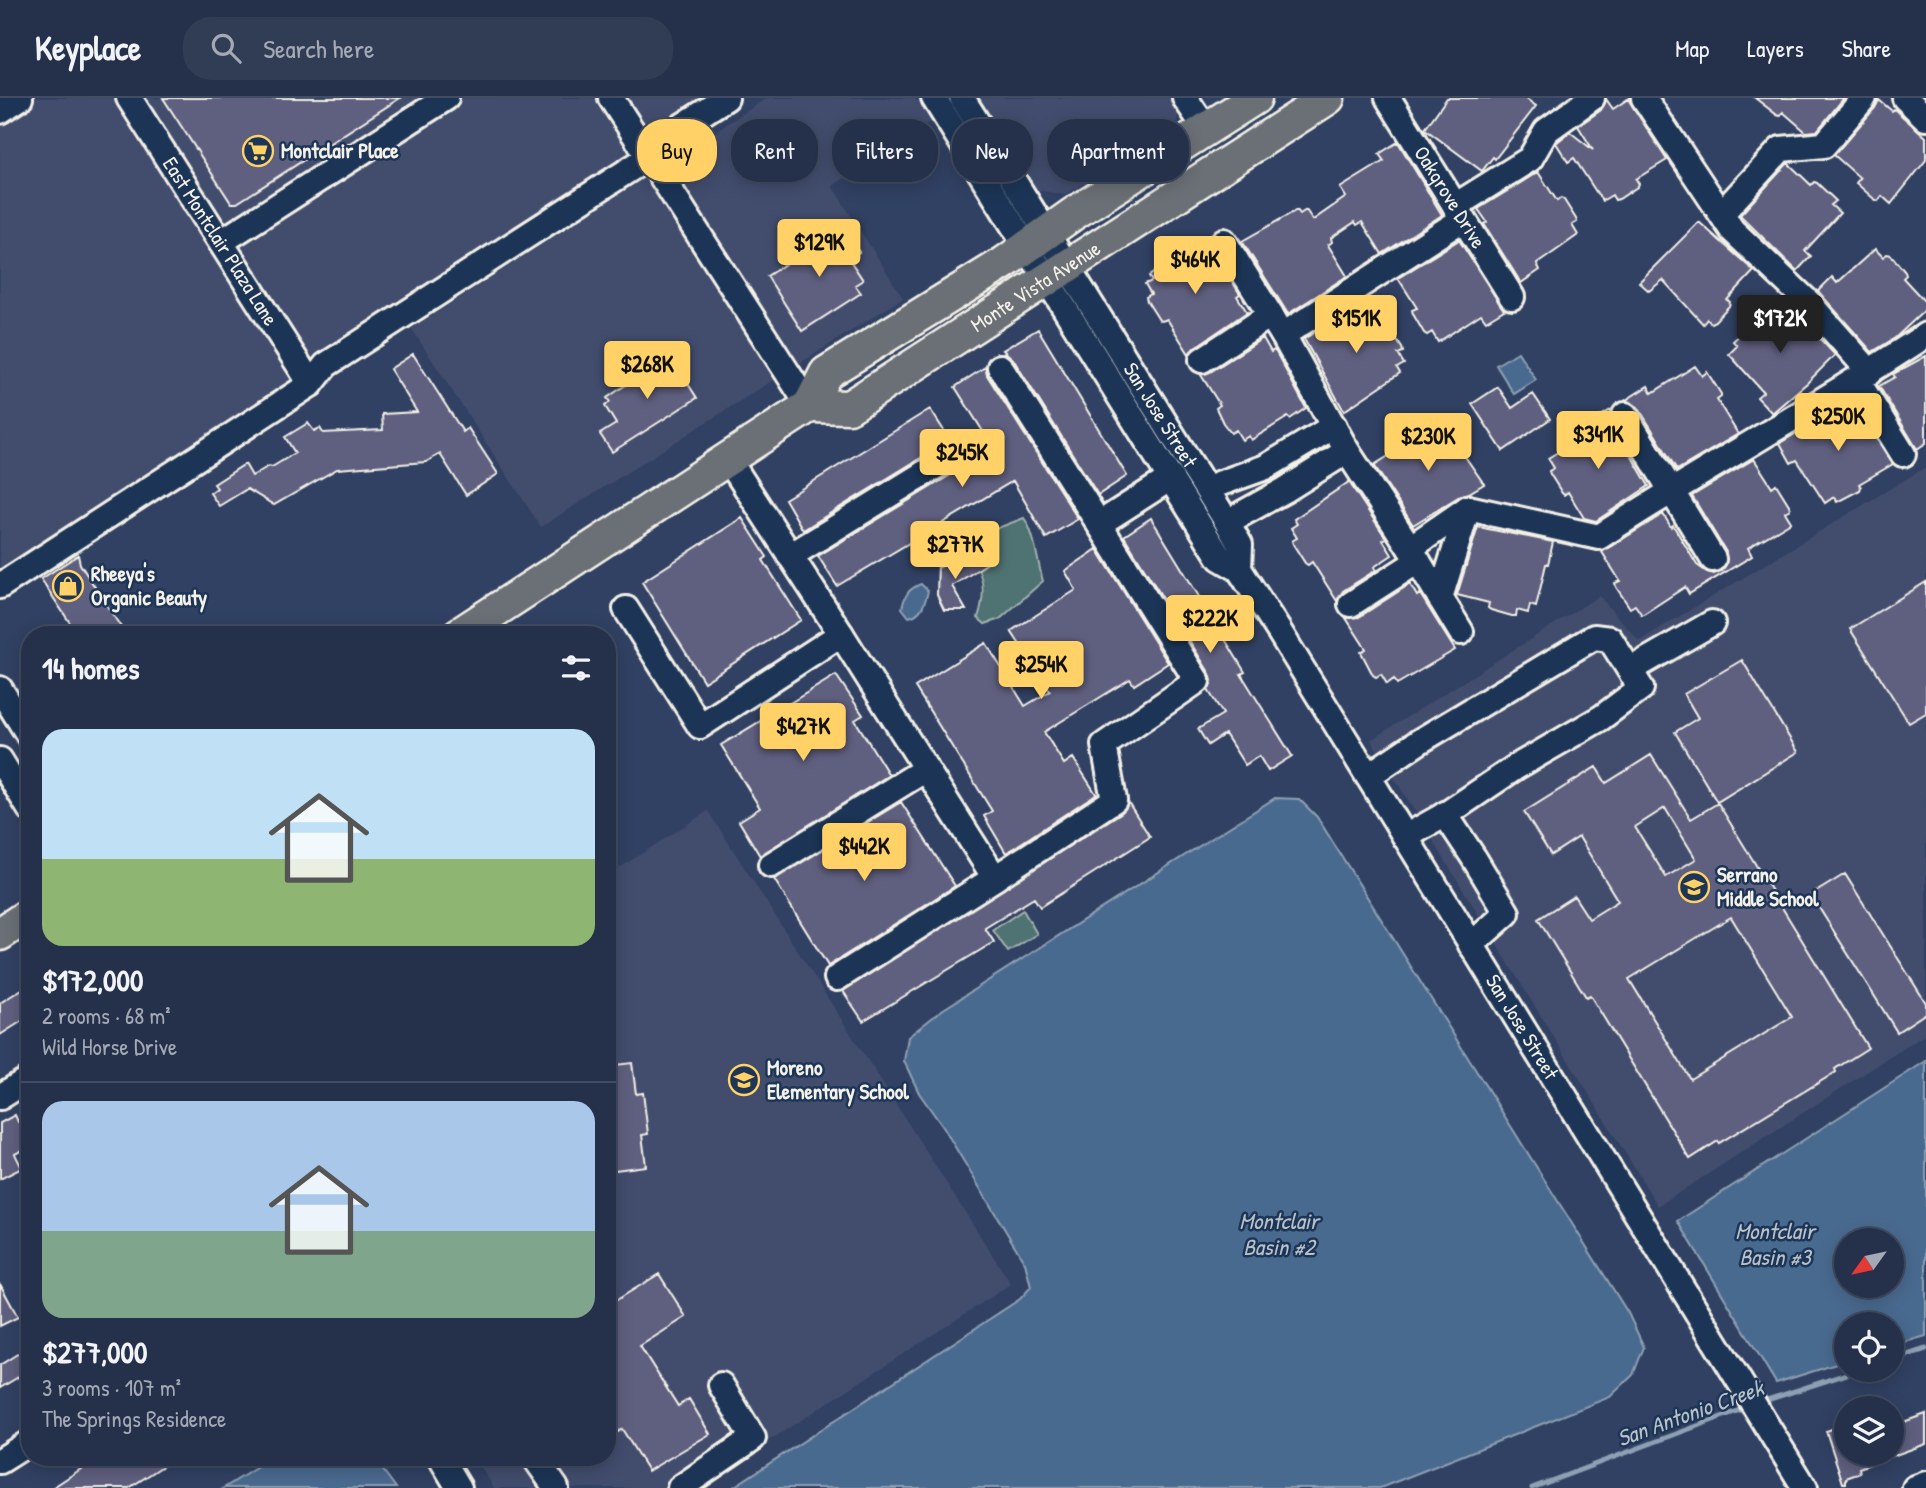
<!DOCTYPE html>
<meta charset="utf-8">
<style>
:root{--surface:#25314a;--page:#313d54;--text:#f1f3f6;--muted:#a3a9b5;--line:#424c62;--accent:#ffd166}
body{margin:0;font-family:"Patrick Hand",sans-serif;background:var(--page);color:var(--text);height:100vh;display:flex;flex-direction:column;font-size:26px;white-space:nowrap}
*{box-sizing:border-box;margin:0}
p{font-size:23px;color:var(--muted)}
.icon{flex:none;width:38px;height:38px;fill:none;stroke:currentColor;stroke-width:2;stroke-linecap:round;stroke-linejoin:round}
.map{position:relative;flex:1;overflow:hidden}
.sheet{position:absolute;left:21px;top:528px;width:595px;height:840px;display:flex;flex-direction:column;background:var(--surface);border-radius:28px;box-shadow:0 4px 18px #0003,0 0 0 2px var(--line)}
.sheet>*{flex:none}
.banner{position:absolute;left:637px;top:21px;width:665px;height:63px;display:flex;gap:14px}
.needle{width:46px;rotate:237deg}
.fabs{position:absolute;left:1834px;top:1130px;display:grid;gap:14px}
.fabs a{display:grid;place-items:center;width:70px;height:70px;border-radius:50%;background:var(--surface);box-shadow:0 4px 18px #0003,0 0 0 2px var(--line);font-size:35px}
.price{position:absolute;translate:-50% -60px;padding:0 16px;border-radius:7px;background:var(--accent);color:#111;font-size:23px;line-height:46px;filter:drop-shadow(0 2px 4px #0008)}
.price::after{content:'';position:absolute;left:50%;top:42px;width:21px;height:16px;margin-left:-10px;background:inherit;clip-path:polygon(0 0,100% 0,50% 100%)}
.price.selected{background:#222;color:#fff}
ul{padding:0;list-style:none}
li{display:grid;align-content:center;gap:14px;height:371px;padding:0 21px}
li+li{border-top:2px solid var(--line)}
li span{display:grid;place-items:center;height:217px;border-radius:21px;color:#555}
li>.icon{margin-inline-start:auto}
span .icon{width:126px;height:126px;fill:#fffc;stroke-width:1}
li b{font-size:30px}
h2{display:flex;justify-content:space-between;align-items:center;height:84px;padding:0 21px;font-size:30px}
.pill{padding:0 24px;border-radius:28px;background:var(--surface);box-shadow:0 4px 18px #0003,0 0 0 2px var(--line);font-size:24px;line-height:63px}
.pill.selected{background:var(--accent);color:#111}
header{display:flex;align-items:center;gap:42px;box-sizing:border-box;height:98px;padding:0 35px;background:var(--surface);border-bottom:2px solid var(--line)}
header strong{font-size:33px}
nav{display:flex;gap:38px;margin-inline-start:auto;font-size:24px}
.search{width:490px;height:63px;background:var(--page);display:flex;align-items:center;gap:18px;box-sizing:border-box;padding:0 24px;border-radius:28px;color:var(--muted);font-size:26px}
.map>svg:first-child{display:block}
.built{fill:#434d6e}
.green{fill:#4f7273;stroke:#a2b2ae;stroke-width:2}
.water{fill:#4a6a8f;stroke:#8ea0b3;stroke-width:2;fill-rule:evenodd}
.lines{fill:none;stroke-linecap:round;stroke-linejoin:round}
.stream{stroke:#8ea0b3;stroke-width:5}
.building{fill:#5f5e7f;stroke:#f4f1e8;stroke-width:2;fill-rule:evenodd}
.minor-casing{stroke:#f4f1e8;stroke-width:30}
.major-casing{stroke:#f4f1e8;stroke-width:37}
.minor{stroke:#1d3557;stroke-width:24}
.major{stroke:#6b6f75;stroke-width:32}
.labels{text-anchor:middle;stroke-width:5;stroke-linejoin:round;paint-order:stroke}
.poi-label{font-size:21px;font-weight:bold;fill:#f4f1e8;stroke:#1d3557;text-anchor:start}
.street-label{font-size:21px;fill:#f4f1e8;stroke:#1d3557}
.water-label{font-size:23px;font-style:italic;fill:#b8c2c9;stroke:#1d3557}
</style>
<header>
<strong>Keyplace</strong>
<div class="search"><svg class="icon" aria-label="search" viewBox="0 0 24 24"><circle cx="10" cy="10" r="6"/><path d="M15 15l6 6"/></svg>Search here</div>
<nav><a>Map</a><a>Layers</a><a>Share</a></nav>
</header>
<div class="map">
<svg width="1926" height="1390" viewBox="0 0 1926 1390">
<rect width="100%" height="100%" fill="#314163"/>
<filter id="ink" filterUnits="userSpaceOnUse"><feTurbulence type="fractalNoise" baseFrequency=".0143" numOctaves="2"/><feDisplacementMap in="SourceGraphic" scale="14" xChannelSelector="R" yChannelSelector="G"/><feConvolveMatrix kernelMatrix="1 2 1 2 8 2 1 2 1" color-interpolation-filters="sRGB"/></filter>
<g filter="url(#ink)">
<path class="built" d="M0 0H724L0 476Z
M767 0H915L930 23 832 88 903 200 541 429 412 231Z
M973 0H1205L1178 18 1176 26 1166 34 1065 97 1037 92Z
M1926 369V936L1658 1108 1371 642 1599 498 1639 543Z
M708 713 1011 1186 696 1390H494L475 1360H607V778Z"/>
<path class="green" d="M1024 420C1035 435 1037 463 1043 483L1000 521 985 526 978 520C986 495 986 471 963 454L969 441Z
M1023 812 1037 836 1008 854 993 832Z"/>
<path class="water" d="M1518 254 1536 282 1514 296 1496 267Z
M921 486 928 493C925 505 922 516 909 519L902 510C905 497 908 491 921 486Z
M1275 700 1299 701 1317 719 1628 1215 1644 1249 1633 1277 1610 1299 1380 1390H732L1020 1201 1031 1189 1025 1165 943 1029 919 995 904 963 908 939 942 912Z
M1926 963V1238L1892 1248V1227H1846V1263L1776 1285 1678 1123ZM1846 1143H1892V1188H1846Z
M272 1360H374L396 1390H224Z"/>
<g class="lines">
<path class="stream" d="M1892 1262 1926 1251
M1761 1304 1859 1272
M1532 1390 1748 1309"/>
</g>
<path class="building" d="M163 0H400L237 105H231Z
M1447 0H1525L1536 8 1495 61 1493 59 1482 73 1425 31Z
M1755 0H1844L1817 33 1806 34 1783 14 1780 18 1777 17Z
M1606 1 1613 11 1628 1 1667 62 1636 81 1639 86 1637 89 1619 101 1615 102 1612 97 1602 103 1574 60 1568 64 1556 45 1570 34 1593 52 1578 28 1601 12Z
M1879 2 1892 13 1894 11 1926 39V62L1891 106 1882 98 1878 103 1874 101 1856 85 1860 80 1834 57 1875 10Z
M1398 44 1442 117 1382 156 1362 124 1357 127 1355 124 1331 140 1332 144 1328 147 1347 178 1288 216 1242 143 1297 112 1300 116 1306 112 1313 122 1346 99 1340 90 1384 63 1379 56Z
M1788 65 1811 87 1814 84 1817 85 1836 103 1831 107 1840 115 1805 153 1811 158 1797 173 1740 117Z
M1538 74 1557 103 1561 100 1564 102 1576 121 1577 124 1572 127 1578 137 1537 166 1540 172 1521 185 1484 126 1487 124 1478 111Z
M1699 124 1754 173 1727 202 1730 204 1729 208 1715 223 1711 225 1707 221 1703 226 1663 182 1649 193 1639 184Z
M842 129 859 154 849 161 863 182 855 187 861 195 802 233 767 178Z
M1205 140 1240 196 1237 198 1247 214 1194 250 1189 256 1167 221 1162 223 1159 222 1147 203 1146 199 1151 196 1145 186 1152 183 1149 178Z
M1459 142 1504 212 1486 223 1481 216 1438 244 1432 234 1427 237 1424 235 1413 216 1412 212 1417 210 1398 180Z
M1875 151 1883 159 1887 156 1891 157 1905 174 1906 177 1903 180 1926 205V211L1895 240 1872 254 1818 193 1832 179 1837 185Z
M1364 203 1382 232 1387 229 1389 231 1402 250 1403 254 1398 256 1404 266 1397 270 1400 275 1344 313 1304 241Z
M1785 203 1835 257 1807 285 1772 315 1757 299 1763 294 1729 256 1737 248 1733 243 1751 226 1755 225 1757 228Z
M1038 231 1127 378 1098 397 1013 261 1003 252Z
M1263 240 1271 254 1274 252 1277 256 1306 310 1290 321 1288 319 1251 342 1249 338 1242 342 1236 332 1231 335 1223 325 1216 310 1220 307 1201 277 1210 274Z
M676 252 685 266 678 270 697 300 612 354 600 336 616 326 605 308 610 304 607 300Z
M413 256 463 334 468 330 498 376 466 397 440 356 426 364 337 371 274 407 247 391 219 408 210 395 217 390 214 386 245 366 252 378 269 368 272 369 295 355 285 339 308 325 314 333 320 330 323 335 383 332 382 316 417 314 390 271Z
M1926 258V345L1917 351 1879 288 1895 279 1893 276Z
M1695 268 1702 278 1707 274 1721 296V299L1717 302 1738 336 1677 372 1638 309 1626 302 1648 288 1652 295Z
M985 269 987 277 1078 421 1046 440 1013 383 837 488 818 458 970 365 976 356 991 346 955 289Z
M1498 289 1512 310 1533 296 1550 321 1503 353 1472 306Z
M1853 304 1893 366 1859 386 1861 389 1860 392 1837 404 1834 399 1825 405 1797 362 1791 365 1780 345 1837 311 1839 313Z
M930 311 950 342 803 432 785 401Z
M1611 312 1612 325 1649 388 1596 423 1584 420 1568 394 1564 397 1562 395 1550 376 1549 373 1554 370 1548 360 1591 334 1587 326Z
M1438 327 1441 334 1446 331 1484 386 1469 395 1460 398 1413 427 1374 367 1403 349 1401 344 1403 341 1425 328 1428 333Z
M1754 361 1772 389 1776 386 1789 407 1790 411 1785 414 1791 424 1748 450 1752 458 1689 496 1685 489 1642 517 1635 507 1630 510 1616 489 1615 485 1620 483 1602 454 1663 416 1671 429 1673 427 1697 467 1707 474 1714 476 1721 473 1726 467V454L1692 398Z
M1349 384 1386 440 1383 442 1392 457 1374 469 1376 472 1343 493 1337 503 1312 464 1308 467 1305 465 1293 446 1292 443 1297 440 1291 430 1297 426 1294 421Z
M742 420 767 459 763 462 801 522 704 584 642 484Z
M1151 420 1245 574 1241 576 1292 658 1268 673 1259 658 1245 667 1225 636 1208 647 1198 631 1223 616 1208 592 1212 583 1210 576 1124 438Z
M1478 429 1553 444 1548 466H1546L1536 509 1530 507 1528 515 1517 512 1516 518H1512L1491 512 1488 510 1489 505 1457 497Z
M1097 451 1168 565 1134 587 1130 581 1044 634 1064 666 1073 660 1096 696 1006 755 984 718 992 713 915 589 986 545 1025 608 1050 593 1011 533 1076 492 1065 473Z
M78 457 80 466 126 537H78L41 481Z
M955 462 991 463 952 488 966 512H944L937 497 938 466 940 469Z
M1926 484V615L1909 625 1850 531Z
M1410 486 1417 498 1420 496 1455 552 1397 586 1394 581 1387 586 1381 576 1376 579 1373 577 1361 554 1366 551 1346 520 1359 519Z
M1742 562 1798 654 1717 704 1675 634 1698 620 1684 596Z
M836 577 863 617 855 622 889 677 760 758 739 723 760 710 721 647Z
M1651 657 1691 721 1718 705 1868 950 1835 971 1836 974 1719 1045 1718 1043 1690 1061 1590 897 1586 899 1538 821 1574 798 1589 821 1618 803 1579 739 1551 757 1524 714 1596 669 1606 685ZM1665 710 1696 761 1666 779 1635 729ZM1731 819 1792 919 1690 981 1629 881Z
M901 704 955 788 828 868 774 781Z
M1128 704 1150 739 1040 809 1034 800 985 830 994 844 863 923 843 893 1122 714Z
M1845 776 1926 905V915L1897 934 1811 797Z
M30 886V918L0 937V905Z
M632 965 636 996 643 995 648 1036 642 1037 646 1068 607 1073V968Z
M15 1017 18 1024 30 1018V1048L15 1056 22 1070 0 1081V1025Z
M659 1176 686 1219 640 1248 678 1308 689 1301 710 1336 648 1373 622 1331 618 1334 607 1317V1293L619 1286 607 1266V1208Z
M0 1186 18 1219 0 1228Z
M30 1248V1272L0 1290V1267Z
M1926 1316V1346L1859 1370 1860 1375 1846 1380V1385H1843L1826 1333 1846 1326V1356H1892V1328Z
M98 1360H102L109 1371 126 1360H175L129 1390H52Z"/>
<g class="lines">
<g class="minor-casing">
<g id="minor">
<path id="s1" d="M129 0 311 286"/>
<path d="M611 0 809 308"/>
<path id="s2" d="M934 0 1220 460 1239 471 1279 533 1805 1390"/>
<path id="s3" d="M962 0 1227 424 1240 447 1239 471"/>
<path d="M1185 0 1206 31"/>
<path id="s4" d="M1388 0 1512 199"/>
<path d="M1644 0 1732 132 1808 204 1870 274"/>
<path d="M1905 0 1926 20"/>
<path d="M0 13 20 0"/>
<path d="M1455 108 1530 61 1546 33 1592 0"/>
<path d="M1722 115 1781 51 1824 47 1864 0"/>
<path d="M1224 143 1283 237 1347 353 1410 450 1468 410"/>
<path d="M221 144 446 0"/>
<path d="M1283 237 1463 121"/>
<path d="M1202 262 1270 217"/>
<path d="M1000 269 1099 426 1171 380"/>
<path d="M1857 282 1903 356"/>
<path d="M1625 317 1713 461"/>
<path d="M1207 390 1266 369 1334 328"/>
<path d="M1468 410 1599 439C1706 369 1819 308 1926 237"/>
<path d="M1227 424 1285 392 1347 353"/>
<path d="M1410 450 1461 534"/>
<path d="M790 458 962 352"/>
<path d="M0 488 311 286 326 267 649 59 665 39 726 0"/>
<path d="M1440 500 1468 410"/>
<path d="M1351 506 1418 463"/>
<path d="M626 511 700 628 841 536 728 361"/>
<path d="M1630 572 1712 525"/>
<path d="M0 591 30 639"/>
<path d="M0 662 30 711"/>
<path d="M1368 678 1420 643 1594 539 1610 541 1641 590 1601 620 1516 669 1448 715 1405 739"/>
<path d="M1445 716 1474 760 1507 815 1471 847"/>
<path d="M771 767 926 671 841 536"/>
<path d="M995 780 1114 702 1104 647 1197 583 1099 426"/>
<path d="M837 880 995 780 926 671"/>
<path d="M0 999 30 980"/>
<path d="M441 1360 459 1390"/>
<path d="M535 1360 556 1390"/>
<path d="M0 1363 30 1344"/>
<path d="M680 1390 753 1340 721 1287"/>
<path d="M1915 1390 1926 1386"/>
</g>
</g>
<g class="major-casing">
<g id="major">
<path id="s5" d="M809 308 849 309 1328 0"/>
<path d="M458 537 809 308 826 275 1004 165 1073 116 1255 0"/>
<path d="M0 836 30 816"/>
</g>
</g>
<use href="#minor" class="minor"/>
<use href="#major" class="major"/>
</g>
</g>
<defs>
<g id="supermarket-ring" transform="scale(1.575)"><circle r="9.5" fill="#1d3557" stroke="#ffd166" stroke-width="1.5"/><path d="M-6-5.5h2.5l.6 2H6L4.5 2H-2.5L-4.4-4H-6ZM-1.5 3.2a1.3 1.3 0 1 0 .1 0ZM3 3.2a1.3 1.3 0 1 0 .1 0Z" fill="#ffd166"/></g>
<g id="shop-ring" transform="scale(1.575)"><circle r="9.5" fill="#1d3557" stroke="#ffd166" stroke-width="1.5"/><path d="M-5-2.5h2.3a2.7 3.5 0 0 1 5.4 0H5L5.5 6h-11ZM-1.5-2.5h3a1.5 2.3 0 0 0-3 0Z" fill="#ffd166"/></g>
<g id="school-ring" transform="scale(1.575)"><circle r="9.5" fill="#1d3557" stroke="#ffd166" stroke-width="1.5"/><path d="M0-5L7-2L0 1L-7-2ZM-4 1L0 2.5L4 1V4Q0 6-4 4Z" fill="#ffd166"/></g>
</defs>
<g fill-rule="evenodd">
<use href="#supermarket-ring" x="258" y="53"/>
<use href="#shop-ring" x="68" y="488"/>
<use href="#school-ring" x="1694" y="789"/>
<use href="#school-ring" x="744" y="982"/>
</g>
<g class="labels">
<g class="poi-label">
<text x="281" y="60">Montclair Place</text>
<text x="91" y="483">Rheeya's<tspan x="91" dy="24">Organic Beauty</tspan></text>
<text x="1717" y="784">Serrano<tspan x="1717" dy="24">Middle School</tspan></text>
<text x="767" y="977">Moreno<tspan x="767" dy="24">Elementary School</tspan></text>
</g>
<g class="street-label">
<text dy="7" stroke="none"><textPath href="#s4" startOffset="117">Oakgrove Drive</textPath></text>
<text dy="7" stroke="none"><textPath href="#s1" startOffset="170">East Montclair Plaza Lane</textPath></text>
<text dy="7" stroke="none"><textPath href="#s5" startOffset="262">Monte Vista Avenue</textPath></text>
<text dy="7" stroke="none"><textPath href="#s3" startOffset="374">San Jose Street</textPath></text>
<text dy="7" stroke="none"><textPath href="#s2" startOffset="1102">San Jose Street</textPath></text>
</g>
<g class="water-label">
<text x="1279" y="1131">Montclair<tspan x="1279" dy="26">Basin #2</tspan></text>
<text x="1775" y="1141">Montclair<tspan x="1775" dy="26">Basin #3</tspan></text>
<text transform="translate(1690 1315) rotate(-20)" y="8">San Antonio Creek</text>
</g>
</g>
</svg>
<div class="fabs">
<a><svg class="needle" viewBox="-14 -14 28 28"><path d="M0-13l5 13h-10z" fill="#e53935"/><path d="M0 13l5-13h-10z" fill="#a3a9b5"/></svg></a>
<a><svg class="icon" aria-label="locate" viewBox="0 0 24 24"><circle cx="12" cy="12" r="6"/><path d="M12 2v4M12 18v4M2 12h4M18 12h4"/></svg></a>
<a><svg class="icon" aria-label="layers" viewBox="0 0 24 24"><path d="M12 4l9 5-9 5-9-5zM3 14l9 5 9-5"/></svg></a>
</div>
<b class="price" style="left:819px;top:181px">$129K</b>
<b class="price" style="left:1195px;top:198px">$464K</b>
<b class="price" style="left:1356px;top:257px">$151K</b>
<b class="price selected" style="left:1780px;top:257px">$172K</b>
<b class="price" style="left:647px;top:303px">$268K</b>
<b class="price" style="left:1838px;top:355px">$250K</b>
<b class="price" style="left:1598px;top:373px">$341K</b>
<b class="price" style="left:1428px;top:375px">$230K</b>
<b class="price" style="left:962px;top:391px">$245K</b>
<b class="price" style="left:955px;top:483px">$277K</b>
<b class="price" style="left:1210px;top:557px">$222K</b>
<b class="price" style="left:1041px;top:603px">$254K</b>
<b class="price" style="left:803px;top:665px">$427K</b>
<b class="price" style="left:864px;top:785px">$442K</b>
<div class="banner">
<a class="pill selected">Buy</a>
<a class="pill">Rent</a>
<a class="pill">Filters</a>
<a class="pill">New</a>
<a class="pill">Apartment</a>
</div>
<section class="sheet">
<h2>14 homes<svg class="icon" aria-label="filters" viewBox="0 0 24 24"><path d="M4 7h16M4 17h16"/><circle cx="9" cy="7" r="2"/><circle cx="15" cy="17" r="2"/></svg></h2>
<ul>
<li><span style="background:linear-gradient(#bfe0f5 60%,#8fb573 0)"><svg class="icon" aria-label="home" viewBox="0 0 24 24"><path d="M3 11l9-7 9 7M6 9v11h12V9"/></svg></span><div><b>$172,000</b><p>2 rooms · 68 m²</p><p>Wild Horse Drive</p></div></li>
<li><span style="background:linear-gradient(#a9c7e8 60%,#7fa58c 0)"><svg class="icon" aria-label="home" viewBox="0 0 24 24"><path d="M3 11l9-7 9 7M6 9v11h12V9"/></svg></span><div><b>$277,000</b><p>3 rooms · 107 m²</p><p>The Springs Residence</p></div></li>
</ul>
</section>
</div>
